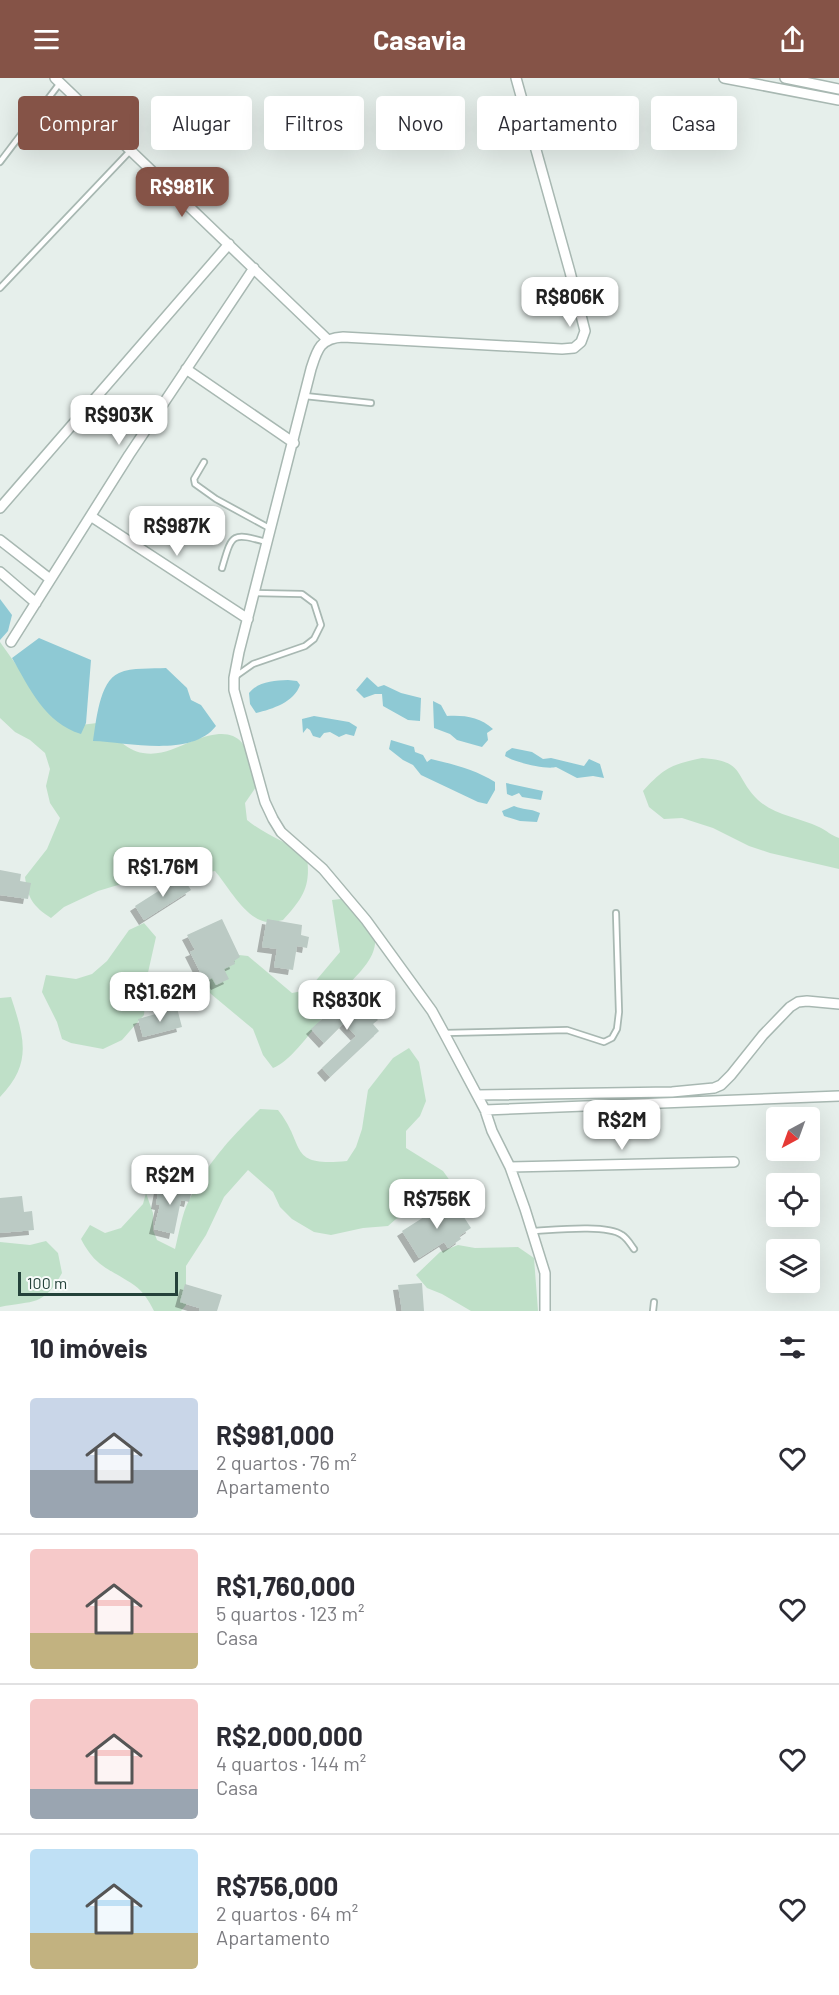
<!DOCTYPE html>
<html lang="pt">
<meta charset="utf-8">
<style>
:root{--surface:#fff;--page:#f7f7f7;--text:#2b2b33;--muted:#7c7c81;--line:#e1e1e2;--accent:#855347}
body{margin:0;font-family:Barlow,sans-serif;background:var(--page);color:var(--text);height:100vh;display:flex;flex-direction:column;font-size:22px;white-space:nowrap}
*{box-sizing:border-box;margin:0}
p{font-size:20px;color:var(--muted)}
.icon{flex:none;width:33px;height:33px;fill:none;stroke:currentColor;stroke-width:2;stroke-linecap:round;stroke-linejoin:round}
.map{position:relative;height:1233px;overflow:hidden}
.details{display:flex;flex-direction:column;background:var(--surface);flex:1}
.details>*{flex:none}
.banner{position:absolute;left:18px;top:18px;width:804px;height:54px;display:flex;gap:12px}
.needle{width:39px;rotate:221deg}
.buttons{position:absolute;left:766px;top:1029px;display:grid;gap:12px}
.buttons a{display:grid;place-items:center;width:54px;height:54px;border-radius:6px;background:var(--surface);box-shadow:0 6px 24px #0002;font-size:30px}
.scale{position:absolute;left:18px;bottom:15px;width:160px;box-sizing:border-box;padding-left:6px;border:3px solid #24423a;border-top:0;font-size:16px;line-height:21px;white-space:nowrap;color:#24423a;-webkit-text-stroke:4px #f7fbf9;paint-order:stroke}
.price{position:absolute;translate:-50% -51px;padding:0 14px;border-radius:12px;background:#fff;color:#222;font-size:20px;line-height:39px;filter:drop-shadow(0 2px 3px #0008)}
.price::after{content:'';position:absolute;left:50%;top:36px;width:18px;height:14px;margin-left:-9px;background:inherit;clip-path:polygon(0 0,100% 0,50% 100%)}
.price.current{background:var(--accent);color:#fff}
ul{padding:0;list-style:none}
li{display:flex;align-items:center;gap:18px;height:150px;padding:0 30px}
li+li{border-top:2px solid var(--line)}
li span{display:grid;place-items:center;flex:none;width:168px;height:120px;border-radius:6px;color:#555}
li>.icon{margin-inline-start:auto}
span .icon{width:72px;height:72px;fill:#fffc;stroke-width:1}
li b{font-size:26px}
h2{display:flex;justify-content:space-between;align-items:center;height:72px;padding:0 30px;font-size:26px}
.tag{padding:0 21px;border-radius:6px;background:var(--surface);box-shadow:0 6px 24px #0002;font-size:21px;line-height:54px}
.tag.current{background:var(--accent);color:#fff}
header{display:flex;justify-content:space-between;align-items:center;height:78px;padding:0 30px;background:var(--accent);color:#fff;font-size:27px;font-weight:700}
.map>svg:first-child{display:block}
.green{fill:#bfe0c8}
.water{fill:#8ec9d4}
.building{fill:#bbcac4;filter:url(#shadow)}
.lines{fill:none;stroke-linecap:round;stroke-linejoin:round}
.lane-casing{stroke:#a8b8b2;stroke-width:8}
.street-casing{stroke:#a8b8b2;stroke-width:12}
.lane{stroke:#fff;stroke-width:4.5}
.street{stroke:#fff;stroke-width:9}
</style>
<header><svg class="icon" aria-label="menu" viewBox="0 0 24 24"><path d="M4 6h16M4 12h16M4 18h16"/></svg>Casavia<svg class="icon" aria-label="share" viewBox="0 0 24 24"><path d="M12 15V3M7 8l5-5 5 5M5 13v7h14v-7"/></svg></header>
<div class="map">
<svg width="839" height="1233" viewBox="0 0 839 1233">
<defs>
<filter id="shadow"><feDropShadow dx="-5" dy="5" stdDeviation="0" flood-color="#0004"/></filter>
</defs>
<rect width="100%" height="100%" fill="#e6efeb"/>
<path class="green" d="M0 564 27 602 81 647 97 645C111 654 126 673 143 675 161 678 176 670 192 663 241 644 249 665 256 709L245 725 247 742C266 758 289 764 307 780 311 809 302 821 283 842 279 843 273 844 269 844 247 844 228 808 215 793L196 796 181 790H164L148 798 98 813 64 829 51 840C33 828 28 821 25 799L47 771 60 740 50 725 46 708 50 691 45 675 30 662 15 654 0 640Z
M702 680C746 683 733 697 758 722 774 737 800 740 819 749 826 752 832 758 839 760V791L770 775 749 768 713 750 682 740 664 741 649 729 643 713C664 690 672 686 702 680Z
M349 820C360 833 378 847 375 866 373 885 352 901 341 915 325 934 295 982 273 990L263 977 253 951 211 916 200 903 211 891 230 876 248 878 292 915 308 912 340 874 332 822Z
M144 845 156 859 147 899 144 937 122 962 103 971 71 965 62 961 57 944 42 914 46 897 76 901 92 896 107 883 129 852Z
M11 919C24 959 33 985 0 1019V920Z
M409 970 419 984 426 1023 420 1038 406 1053V1070L443 1093 453 1107 443 1121 429 1130 396 1141 388 1148 363 1150 331 1157 314 1154 292 1141 280 1129 273 1114 248 1092 224 1119 206 1157 186 1188V1227L181 1233H154C149 1223 143 1213 134 1207 109 1190 96 1190 81 1161L90 1147 105 1155 121 1150 143 1126 146 1115 153 1135V1152L157 1162 175 1171C179 1155 182 1136 189 1122 206 1086 232 1058 260 1031L278 1032C307 1068 286 1089 347 1083L356 1069 362 1051 368 1012 393 980Z
M46 1163 58 1175 62 1195C43 1229 34 1222 0 1229V1164L30 1167Z
M458 1167 475 1170 518 1169 534 1180 538 1233H471L442 1216 427 1210 416 1197 440 1174Z"/>
<path class="water" d="M0 521 12 537 8 553 0 562Z
M39 560 91 582 86 645 81 656C45 645 30 611 12 580Z
M166 590 187 610 191 622 201 627 216 648C191 680 127 664 93 663 96 645 99 603 119 595 132 589 152 591 166 590Z
M367 599 378 609 384 607 401 615 421 620 420 643 408 642 383 628 382 616H375L364 620 356 612Z
M288 602 297 603 300 607C294 624 273 631 256 635L250 626 249 615C259 603 273 603 288 602Z
M433 623 441 627 447 638C464 637 480 639 493 651L487 655 488 662 482 669 457 662 450 656 434 650Z
M314 638 349 644 357 649 354 658 346 656 339 659 330 654 324 655 320 660 313 658 310 652 307 650 303 655 302 641Z
M391 662 414 669 415 674 423 677 427 684 431 681C453 686 476 692 495 704V712L487 726 478 724 421 697 413 687 403 682 389 671Z
M512 670 532 674 543 681 551 680 584 688 589 681 600 686 604 700 593 698 577 700 556 689C546 692 514 684 505 678L506 674Z
M506 705 543 713 541 722 522 719 519 715 512 718 507 716Z
M514 728C523 732 529 730 540 735L537 744 520 743 504 738 502 733Z"/>
<path class="building" d="M0 792 21 796 20 803 31 805 28 821 0 817Z
M182 798 191 812 144 842 135 828Z
M222 841 240 879 234 883 235 886 224 891 229 901 216 907 212 900 205 904 190 874 195 872 187 857Z
M267 841 302 847 301 857 309 859 307 870 297 868 293 892 274 889 277 871 262 869Z
M342 923 345 926 348 923 356 931 362 925 378 942 373 946 379 953 330 999 322 990 356 958 344 945 324 965 311 951Z
M177 930 182 949 143 959 138 941Z
M160 1105 192 1112 189 1124 181 1122 174 1156 154 1151 160 1127 156 1126Z
M22 1118 24 1134 32 1133 34 1152 0 1155V1120Z
M446 1125 451 1134 458 1130 471 1150 459 1158 461 1161 448 1170 444 1164 419 1180 402 1153Z
M422 1205 424 1233H402L398 1207Z
M185 1206 222 1217 217 1233H199V1230L180 1224Z"/>
<g class="lines">
<g class="lane-casing">
<path id="lane" d="M0 84 60 5
M0 210 131 72
M305 318 371 325
M204 384 194 401 195 406 216 421 271 451
M222 490C232 456 231 454 266 464
M236 598 253 586 305 568 314 561 321 547 314 525 302 516 254 515
M445 955 567 952 604 964 612 960 617 951 619 934 616 835
M533 1153C553 1152 607 1146 622 1157 627 1160 631 1167 634 1171
M653 1233 654 1224"/>
</g>
<g class="street-casing">
<path id="street" d="M55 0 328 262
M516 0 570 194 585 253 581 264 574 270 562 271 343 259C320 260 317 272 311 291L239 574 234 600V612L265 724 273 741 281 754 323 791 366 842 432 933 444 955 485 1032 492 1053 510 1089 525 1131 545 1195V1233
M724 0 839 22
M785 0 839 11
M186 291 294 365
M0 430 229 166
M92 439 248 541
M0 462 50 501
M0 494 36 525
M11 564 129 377 254 190
M477 1017 672 1014 714 1010 721 1007 731 997 763 957 790 929 798 924 807 923 839 926
M485 1032 839 1018
M510 1089 734 1084"/>
</g>
<use href="#lane" class="lane"/>
<use href="#street" class="street"/>
</g>
</svg>
<div class="buttons">
<a><svg class="needle" viewBox="-14 -14 28 28"><path d="M0-13l5 13h-10z" fill="#e53935"/><path d="M0 13l5-13h-10z" fill="#7c7c81"/></svg></a>
<a><svg class="icon" aria-label="locate" viewBox="0 0 24 24"><circle cx="12" cy="12" r="6"/><path d="M12 2v4M12 18v4M2 12h4M18 12h4"/></svg></a>
<a><svg class="icon" aria-label="layers" viewBox="0 0 24 24"><path d="M12 4l9 5-9 5-9-5zM3 14l9 5 9-5"/></svg></a>
</div>
<div class="scale">100 m</div>
<b class="price current" style="left:182px;top:140px">R$981K</b>
<b class="price" style="left:570px;top:250px">R$806K</b>
<b class="price" style="left:119px;top:368px">R$903K</b>
<b class="price" style="left:177px;top:479px">R$987K</b>
<b class="price" style="left:163px;top:820px">R$1.76M</b>
<b class="price" style="left:160px;top:945px">R$1.62M</b>
<b class="price" style="left:347px;top:953px">R$830K</b>
<b class="price" style="left:622px;top:1073px">R$2M</b>
<b class="price" style="left:170px;top:1128px">R$2M</b>
<b class="price" style="left:437px;top:1152px">R$756K</b>
<div class="banner">
<a class="tag current">Comprar</a>
<a class="tag">Alugar</a>
<a class="tag">Filtros</a>
<a class="tag">Novo</a>
<a class="tag">Apartamento</a>
<a class="tag">Casa</a>
</div>
</div>
<section class="details">
<h2>10 imóveis<svg class="icon" aria-label="filters" viewBox="0 0 24 24"><path d="M4 7h16M4 17h16"/><circle cx="9" cy="7" r="2"/><circle cx="15" cy="17" r="2"/></svg></h2>
<ul>
<li><span style="background:linear-gradient(#c9d6e8 60%,#9aa5b1 0)"><svg class="icon" aria-label="home" viewBox="0 0 24 24"><path d="M3 11l9-7 9 7M6 9v11h12V9"/></svg></span><div><b>R$981,000</b><p>2 quartos · 76 m²</p><p>Apartamento</p></div><svg class="icon" aria-label="heart" viewBox="0 0 24 24"><path d="M12 20l-8-8c-3-5 5-10 8-4 3-6 11-1 8 4z"/></svg></li>
<li><span style="background:linear-gradient(#f6c9c9 70%,#c2b280 0)"><svg class="icon" aria-label="home" viewBox="0 0 24 24"><path d="M3 11l9-7 9 7M6 9v11h12V9"/></svg></span><div><b>R$1,760,000</b><p>5 quartos · 123 m²</p><p>Casa</p></div><svg class="icon" aria-label="heart" viewBox="0 0 24 24"><path d="M12 20l-8-8c-3-5 5-10 8-4 3-6 11-1 8 4z"/></svg></li>
<li><span style="background:linear-gradient(#f6c9c9 75%,#9aa5b1 0)"><svg class="icon" aria-label="home" viewBox="0 0 24 24"><path d="M3 11l9-7 9 7M6 9v11h12V9"/></svg></span><div><b>R$2,000,000</b><p>4 quartos · 144 m²</p><p>Casa</p></div><svg class="icon" aria-label="heart" viewBox="0 0 24 24"><path d="M12 20l-8-8c-3-5 5-10 8-4 3-6 11-1 8 4z"/></svg></li>
<li><span style="background:linear-gradient(#bfe0f5 70%,#c2b280 0)"><svg class="icon" aria-label="home" viewBox="0 0 24 24"><path d="M3 11l9-7 9 7M6 9v11h12V9"/></svg></span><div><b>R$756,000</b><p>2 quartos · 64 m²</p><p>Apartamento</p></div><svg class="icon" aria-label="heart" viewBox="0 0 24 24"><path d="M12 20l-8-8c-3-5 5-10 8-4 3-6 11-1 8 4z"/></svg></li>
</ul>
</section>
